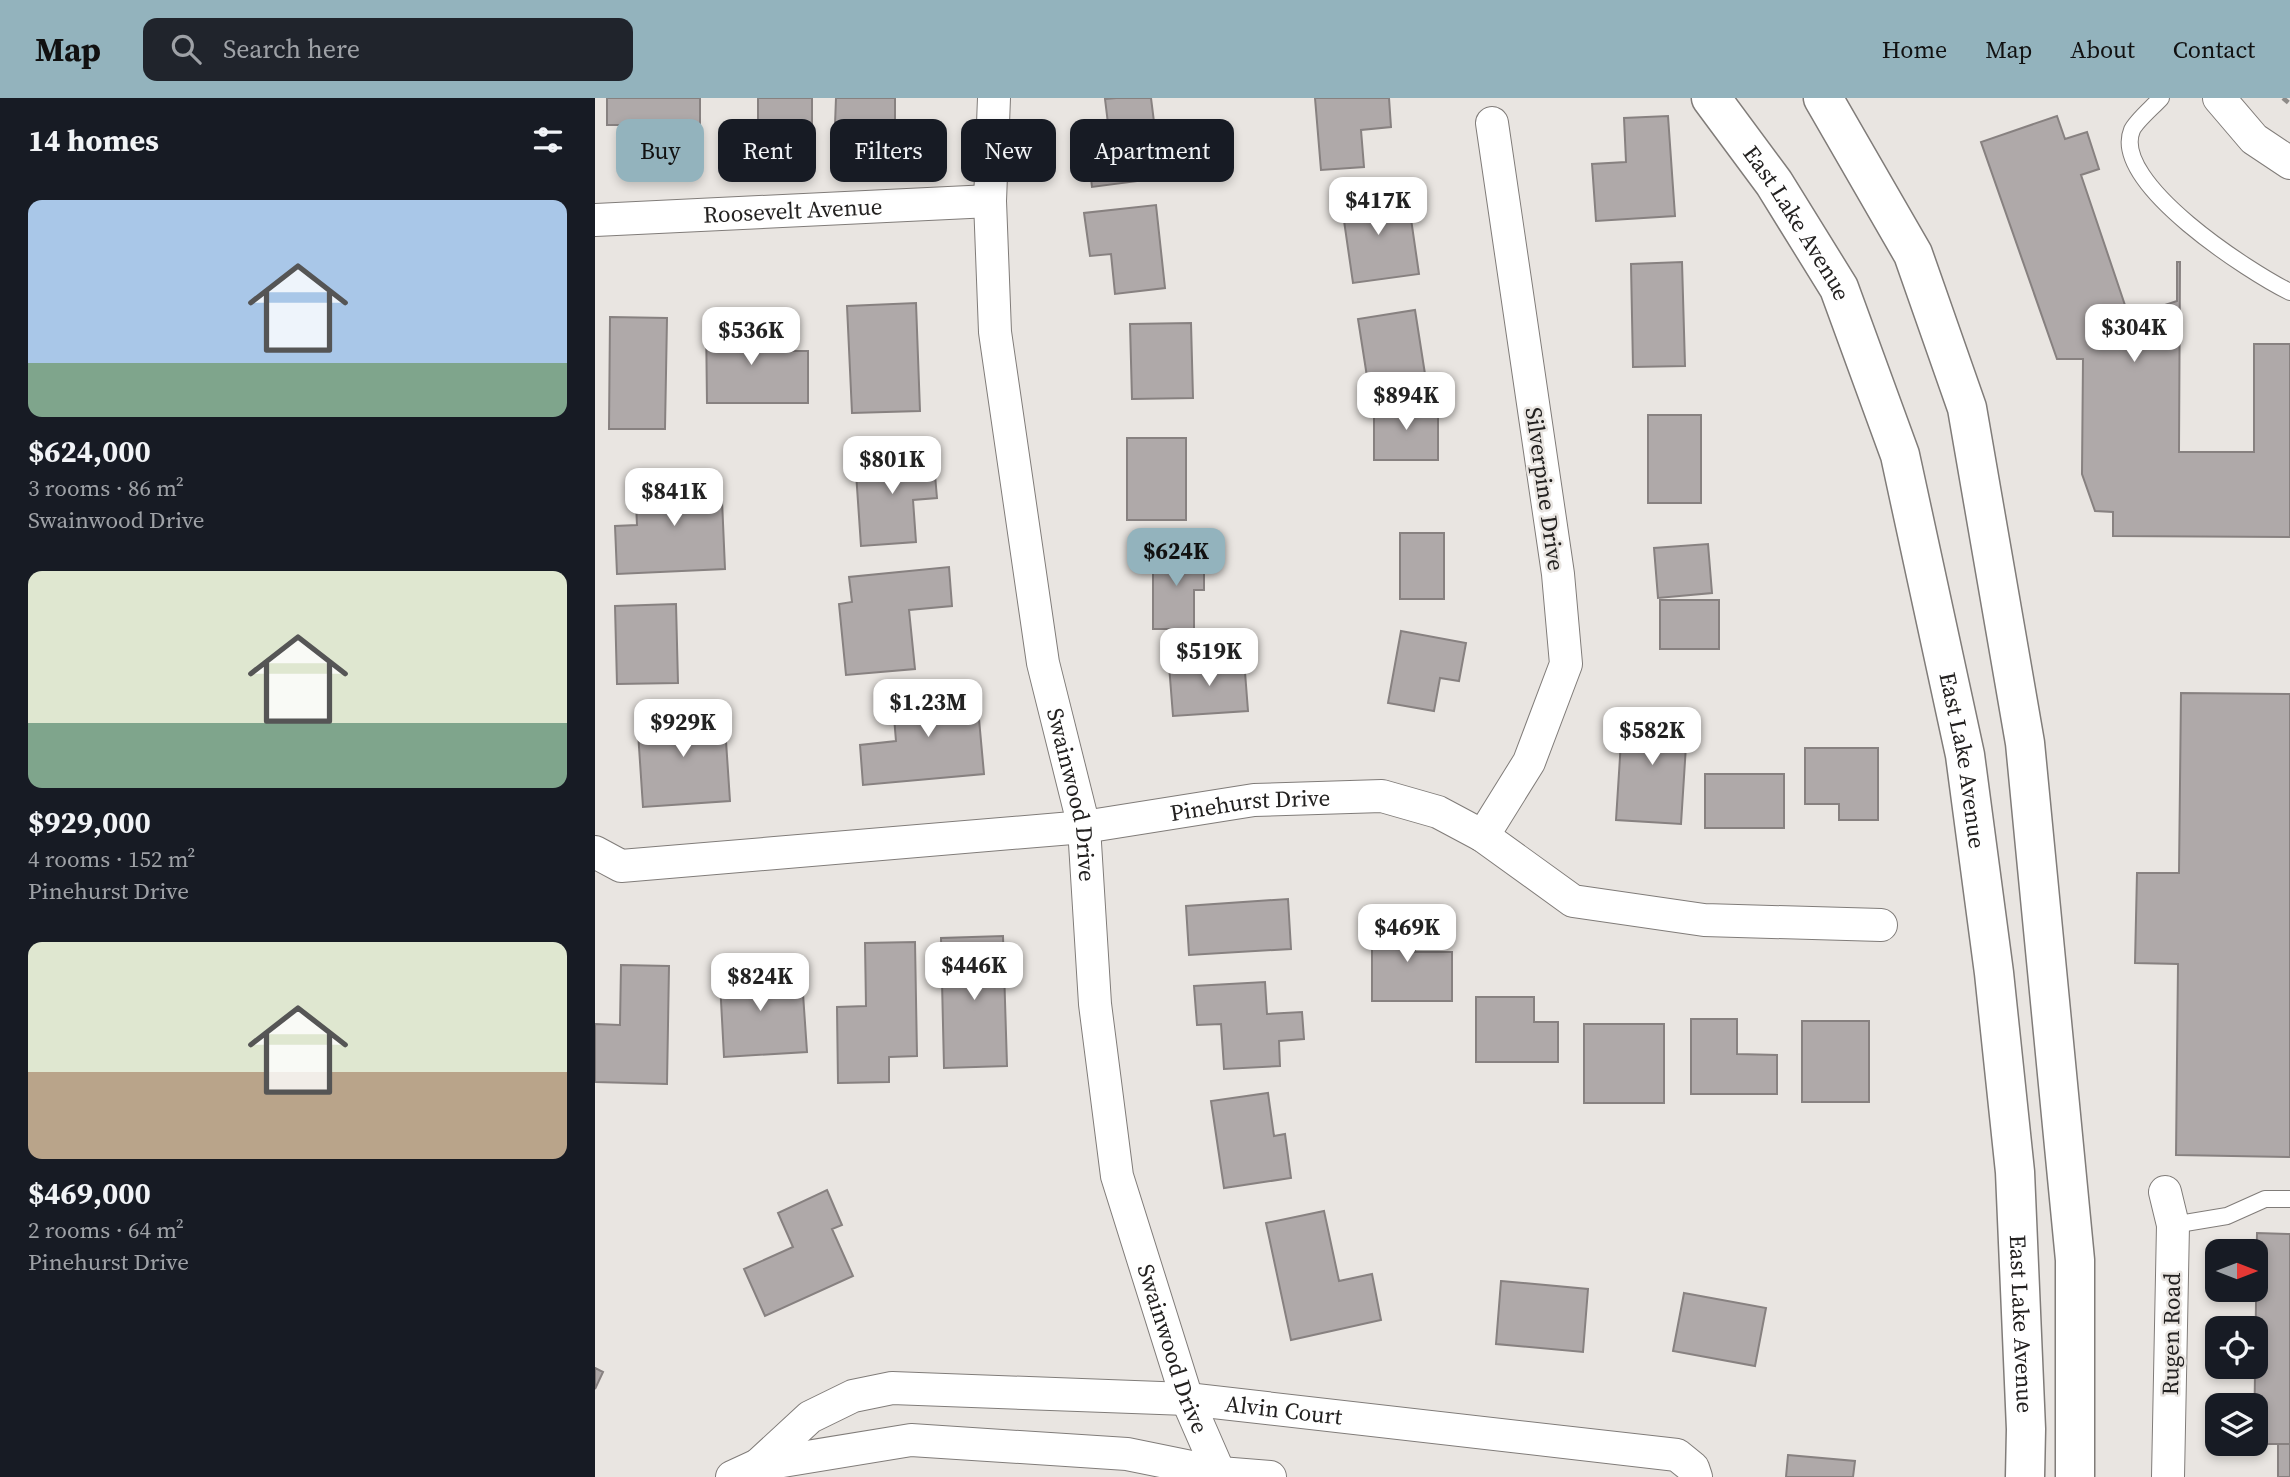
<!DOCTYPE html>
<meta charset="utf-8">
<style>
:root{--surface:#171b24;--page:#20242c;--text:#f1f3f6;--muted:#9ea1a6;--accent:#93b3bd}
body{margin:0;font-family:"Source Serif 4",serif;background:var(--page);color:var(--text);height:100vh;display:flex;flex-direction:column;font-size:26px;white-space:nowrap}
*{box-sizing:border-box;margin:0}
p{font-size:23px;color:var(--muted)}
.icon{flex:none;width:38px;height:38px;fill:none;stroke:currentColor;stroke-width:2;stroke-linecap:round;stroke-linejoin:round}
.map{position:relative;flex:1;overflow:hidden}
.drawer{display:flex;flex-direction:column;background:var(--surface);width:595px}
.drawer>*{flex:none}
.banner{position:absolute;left:21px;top:21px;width:665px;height:63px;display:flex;gap:14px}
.needle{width:46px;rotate:90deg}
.controls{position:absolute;left:1610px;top:1141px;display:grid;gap:14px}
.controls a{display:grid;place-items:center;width:63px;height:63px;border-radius:14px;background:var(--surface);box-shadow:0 4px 10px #0003;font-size:35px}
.price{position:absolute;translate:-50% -60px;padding:0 16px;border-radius:14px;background:#fff;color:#222;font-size:23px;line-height:46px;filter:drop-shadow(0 2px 4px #0008)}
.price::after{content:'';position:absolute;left:50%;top:42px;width:21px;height:16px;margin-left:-10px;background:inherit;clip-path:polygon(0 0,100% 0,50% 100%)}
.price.active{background:var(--accent);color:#111}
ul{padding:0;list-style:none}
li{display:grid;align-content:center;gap:14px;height:371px;padding:0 28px}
li span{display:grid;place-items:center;height:217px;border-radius:14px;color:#555}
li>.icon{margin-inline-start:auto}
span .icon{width:126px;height:126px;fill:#fffc;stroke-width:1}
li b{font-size:30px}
h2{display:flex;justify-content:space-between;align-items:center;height:84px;padding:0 28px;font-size:30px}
.tag{padding:0 24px;border-radius:14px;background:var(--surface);box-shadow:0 4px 10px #0003;font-size:24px;line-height:63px}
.tag.active{background:var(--accent);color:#111}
header{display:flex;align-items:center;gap:42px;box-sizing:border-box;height:98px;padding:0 35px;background:var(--accent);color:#111}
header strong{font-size:33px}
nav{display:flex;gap:38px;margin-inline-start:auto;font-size:24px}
.search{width:490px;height:63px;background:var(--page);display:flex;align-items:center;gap:18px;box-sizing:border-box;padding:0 24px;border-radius:14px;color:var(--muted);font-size:26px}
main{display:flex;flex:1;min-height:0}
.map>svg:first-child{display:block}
.building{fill:#afa9a9;stroke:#878180;stroke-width:2}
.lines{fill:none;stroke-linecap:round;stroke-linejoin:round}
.service-casing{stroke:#807c79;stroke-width:18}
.minor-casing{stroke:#807c79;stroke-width:34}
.primary-casing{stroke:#807c79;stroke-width:41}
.path{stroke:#8e8b88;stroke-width:4.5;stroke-dasharray:7 3.5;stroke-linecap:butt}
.service{stroke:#fff;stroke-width:16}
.minor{stroke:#fff;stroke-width:32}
.primary{stroke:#fff;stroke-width:38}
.labels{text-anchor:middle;stroke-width:5;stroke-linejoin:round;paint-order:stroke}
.street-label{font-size:23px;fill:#232120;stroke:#e9e5e1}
</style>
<header>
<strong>Map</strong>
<div class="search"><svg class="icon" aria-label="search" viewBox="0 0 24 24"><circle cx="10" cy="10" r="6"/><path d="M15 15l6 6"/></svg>Search here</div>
<nav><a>Home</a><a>Map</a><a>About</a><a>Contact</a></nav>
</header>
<main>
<section class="drawer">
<h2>14 homes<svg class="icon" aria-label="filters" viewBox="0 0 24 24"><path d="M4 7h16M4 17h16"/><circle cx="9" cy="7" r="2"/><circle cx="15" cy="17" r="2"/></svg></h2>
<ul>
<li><span style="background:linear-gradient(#a9c7e8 75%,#7fa58c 0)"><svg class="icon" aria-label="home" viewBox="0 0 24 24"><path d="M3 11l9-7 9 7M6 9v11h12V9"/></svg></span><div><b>$624,000</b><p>3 rooms · 86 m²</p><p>Swainwood Drive</p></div></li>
<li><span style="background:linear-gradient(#dfe7d0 70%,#7fa58c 0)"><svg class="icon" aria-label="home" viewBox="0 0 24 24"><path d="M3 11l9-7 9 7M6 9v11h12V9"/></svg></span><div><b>$929,000</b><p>4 rooms · 152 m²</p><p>Pinehurst Drive</p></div></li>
<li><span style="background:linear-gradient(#dfe7d0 60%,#b9a48a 0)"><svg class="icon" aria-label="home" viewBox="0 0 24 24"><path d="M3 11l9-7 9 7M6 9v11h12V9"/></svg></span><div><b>$469,000</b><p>2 rooms · 64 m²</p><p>Pinehurst Drive</p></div></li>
</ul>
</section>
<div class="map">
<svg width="1695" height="1379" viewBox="0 0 1695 1379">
<rect width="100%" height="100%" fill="#e9e5e1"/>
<path class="building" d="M12 0H105V27H12Z
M163 0H217V29H163Z
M241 0H300V28L240 27Z
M521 0H556L566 80 497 89 492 45 515 42 510 1Z
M720 0H794L796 29 766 32 769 69 726 72Z
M1073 18 1080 118 1001 123 997 66 1031 64 1029 20Z
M1462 18 1470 41 1492 34 1504 71 1486 77 1534 219 1582 203V164H1585L1584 354H1659V246H1695V439L1518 438V414L1500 413 1487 376 1488 261H1462L1386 44Z
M789 89 792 110 814 107 824 176 758 185 745 95Z
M561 107 570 190 520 196 516 156 495 158 489 115Z
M1087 164 1090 268 1038 269 1036 166Z
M321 205 325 313 257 315 252 208Z
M820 212 830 276 773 285 763 221Z
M15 219 72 220 70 331H14Z
M111 220H161V253H213V305H112Z
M596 225 598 300 537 301 535 226Z
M779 307H843V362H779Z
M1053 317H1106V405H1053Z
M532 340H591V422H532Z
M338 354 342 400 318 402 321 444 266 448 260 360Z
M126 379 130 471 22 476 20 428 42 427 40 383Z
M805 435H849V501H805Z
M1113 446 1117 495 1063 500 1059 450Z
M558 453H609V492H599V531H558Z
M354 469 357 508 314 512 320 571 251 577 244 506 257 504 254 479Z
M1065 502H1124V551H1065Z
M81 506 83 585 22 586 20 508Z
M806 533 871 545 864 583 845 580 839 613 793 605Z
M649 561 653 613 578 618 574 567Z
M381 588 389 676 268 687 265 647 301 643 297 595Z
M1586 595 1695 596V1059L1581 1057 1583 866 1540 865 1542 775H1584Z
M1028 612 1093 616 1086 726 1021 722Z
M129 613 135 703 48 709 42 619Z
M1210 650H1283V722H1244V706H1210Z
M1110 676H1189V730H1110Z
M693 801 696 851 594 857 591 808Z
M777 817H820V854H857V903H777Z
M408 838 412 968 349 970 346 840Z
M320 844 322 958 294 959V984L243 985 242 909 271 908 270 845Z
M163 863 164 884 207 881 212 954 129 959 124 865Z
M26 867 74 868 72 986 0 984V926L25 927Z
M670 884 672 916 707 914 709 941 684 943 685 968 629 971 626 926 602 927 599 888Z
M881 899H939V924H963V964H881Z
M1096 921H1142V956L1182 957V996H1096Z
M1207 923H1274V1004H1207Z
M989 926H1069V1005H989Z
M673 995 679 1038 690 1036 696 1080 629 1090 616 1003Z
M232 1092 247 1127 237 1131 258 1178 170 1218 149 1171 198 1149 183 1115Z
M729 1113 744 1183 777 1176 786 1222 696 1242 671 1125Z
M1662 1135 1695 1136V1346H1659Z
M906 1183 993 1191 988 1254 901 1246Z
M1089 1195 1171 1210 1160 1268 1078 1253Z
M0 1270 8 1274 0 1291Z
M1683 1346H1695V1379H1683Z
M1193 1357 1260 1363 1258 1379H1191Z"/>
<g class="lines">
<g class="service-casing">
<path id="service" d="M1566 0C1559 8 1541 23 1537 32 1515 85 1656 175 1695 194
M1578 1127 1632 1118 1670 1101H1695"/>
</g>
<g class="minor-casing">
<g id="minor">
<path id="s1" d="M399 0 395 103 400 234 448 565 489 729 500 906 522 1078 592 1301 626 1379"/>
<path d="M1624 0 1659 41 1695 65"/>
<path id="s2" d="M0 122 395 103"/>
<path d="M888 738 934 664 971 566 963 476 897 25"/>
<path id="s3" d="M0 754 26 768 489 729 659 702 787 698 843 714 888 738 978 803 1109 822 1286 827"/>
<path d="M1570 1094 1578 1127 1573 1379"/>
<path id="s4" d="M163 1367 215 1319 258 1298 297 1290 592 1301 1082 1357 1098 1370 1101 1379"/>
<path d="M137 1379 163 1367 316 1342 532 1356 625 1375 675 1379"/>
</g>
</g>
<g class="primary-casing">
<g id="primary">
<path id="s5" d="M1116 0 1179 85 1244 190 1305 357 1370 657 1399 875 1420 1074 1431 1331 1430 1379"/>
<path d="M1228 0 1318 156 1372 310 1430 645 1480 1162V1379"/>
</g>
</g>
<path class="path" d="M1688 0 1695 6"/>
<use href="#service" class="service"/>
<use href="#minor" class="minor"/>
<use href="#primary" class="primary"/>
</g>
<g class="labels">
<g class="street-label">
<text dy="8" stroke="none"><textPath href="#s2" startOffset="198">Roosevelt Avenue</textPath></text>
<text dy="8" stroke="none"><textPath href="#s5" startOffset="152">East Lake Avenue</textPath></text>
<text transform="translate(950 391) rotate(82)" y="8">Silverpine Drive</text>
<text dy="8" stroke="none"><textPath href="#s5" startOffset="719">East Lake Avenue</textPath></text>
<text dy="8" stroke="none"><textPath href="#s1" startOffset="704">Swainwood Drive</textPath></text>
<text dy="8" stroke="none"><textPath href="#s3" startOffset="662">Pinehurst Drive</textPath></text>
<text dy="8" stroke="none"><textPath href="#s5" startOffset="1286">East Lake Avenue</textPath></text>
<text transform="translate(1576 1236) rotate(-89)" y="8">Rugen Road</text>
<text dy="8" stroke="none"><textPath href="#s1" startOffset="1270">Swainwood Drive</textPath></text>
<text dy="8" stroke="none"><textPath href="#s4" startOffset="551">Alvin Court</textPath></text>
</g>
</g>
</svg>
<div class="controls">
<a><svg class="needle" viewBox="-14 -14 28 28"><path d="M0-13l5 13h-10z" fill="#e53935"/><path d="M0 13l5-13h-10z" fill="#9ea1a6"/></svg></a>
<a><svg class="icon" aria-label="locate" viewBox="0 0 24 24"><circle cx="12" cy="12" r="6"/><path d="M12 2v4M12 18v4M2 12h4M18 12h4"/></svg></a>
<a><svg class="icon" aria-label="layers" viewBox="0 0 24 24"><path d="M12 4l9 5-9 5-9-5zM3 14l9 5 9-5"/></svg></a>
</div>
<b class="price" style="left:783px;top:139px">$417K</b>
<b class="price" style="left:1539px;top:266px">$304K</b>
<b class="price" style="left:156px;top:269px">$536K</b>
<b class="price" style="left:811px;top:334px">$894K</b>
<b class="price" style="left:297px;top:398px">$801K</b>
<b class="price" style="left:79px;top:430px">$841K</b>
<b class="price active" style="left:581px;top:490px">$624K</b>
<b class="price" style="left:614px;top:590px">$519K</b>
<b class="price" style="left:333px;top:641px">$1.23M</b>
<b class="price" style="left:88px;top:661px">$929K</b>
<b class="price" style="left:1057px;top:669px">$582K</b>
<b class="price" style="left:812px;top:866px">$469K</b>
<b class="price" style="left:379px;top:904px">$446K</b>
<b class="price" style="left:165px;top:915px">$824K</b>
<div class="banner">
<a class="tag active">Buy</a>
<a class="tag">Rent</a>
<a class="tag">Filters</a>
<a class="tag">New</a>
<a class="tag">Apartment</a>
</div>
</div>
</main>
